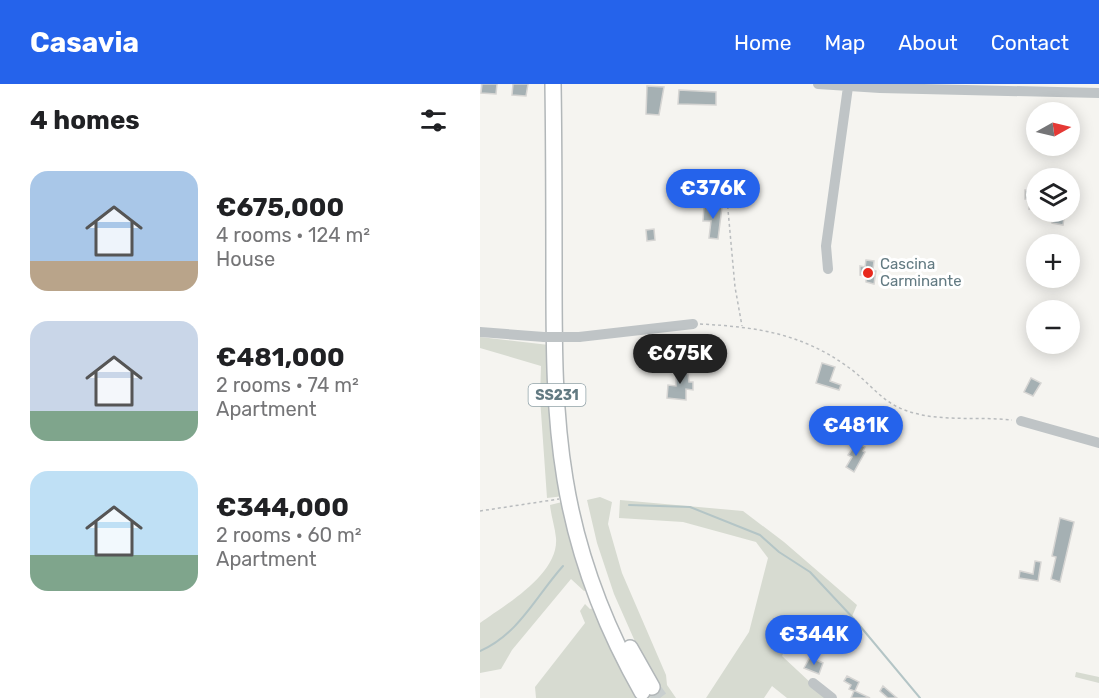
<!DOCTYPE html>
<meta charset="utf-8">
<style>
:root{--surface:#fff;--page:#f2f2f2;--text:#202124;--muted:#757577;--accent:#2563eb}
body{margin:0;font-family:Rubik,sans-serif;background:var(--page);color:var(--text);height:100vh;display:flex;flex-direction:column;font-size:22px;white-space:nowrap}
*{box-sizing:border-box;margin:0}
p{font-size:20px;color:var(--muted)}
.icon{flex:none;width:33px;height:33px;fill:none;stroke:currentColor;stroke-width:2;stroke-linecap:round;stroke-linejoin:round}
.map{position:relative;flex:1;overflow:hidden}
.side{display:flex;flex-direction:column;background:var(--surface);width:480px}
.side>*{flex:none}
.needle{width:39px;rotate:82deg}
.fabs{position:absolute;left:546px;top:18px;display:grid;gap:12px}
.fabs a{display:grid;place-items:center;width:54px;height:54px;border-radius:50%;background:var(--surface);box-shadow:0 3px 15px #0003;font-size:30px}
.price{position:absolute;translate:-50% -51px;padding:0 14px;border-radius:21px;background:var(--accent);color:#fff;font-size:20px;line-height:39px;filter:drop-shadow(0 2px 3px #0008)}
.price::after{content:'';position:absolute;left:50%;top:36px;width:18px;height:14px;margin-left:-9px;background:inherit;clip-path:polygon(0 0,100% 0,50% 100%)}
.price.current{background:#222;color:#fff}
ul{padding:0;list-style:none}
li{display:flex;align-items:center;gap:18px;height:150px;padding:0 30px}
li span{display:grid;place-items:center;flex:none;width:168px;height:120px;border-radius:18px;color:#555}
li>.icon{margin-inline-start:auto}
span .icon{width:72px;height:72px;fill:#fffc;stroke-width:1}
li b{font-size:26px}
h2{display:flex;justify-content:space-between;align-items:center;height:72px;padding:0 30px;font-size:26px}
header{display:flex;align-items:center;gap:36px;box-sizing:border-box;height:84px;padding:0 30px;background:var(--accent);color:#fff}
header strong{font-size:28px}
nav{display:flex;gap:33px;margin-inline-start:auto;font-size:21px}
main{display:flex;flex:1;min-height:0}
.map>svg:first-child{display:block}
.green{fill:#d7dbd1}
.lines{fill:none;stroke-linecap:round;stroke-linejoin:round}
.stream{stroke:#b4c5c6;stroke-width:2}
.building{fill:#a5b0b3;stroke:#d6d5d3;stroke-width:1.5}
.highway-tunnel{stroke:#c9cfcf;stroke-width:15;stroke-dasharray:15 8;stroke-linecap:butt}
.highway-casing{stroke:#b2b7b9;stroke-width:18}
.path{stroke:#b9bcbe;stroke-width:1.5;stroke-dasharray:3 3;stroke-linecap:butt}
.minor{stroke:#bfc4c6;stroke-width:10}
.highway{stroke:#fff;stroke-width:15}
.minor-bridge{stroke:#bfc4c6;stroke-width:10}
.poi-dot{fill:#e8291d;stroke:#fff;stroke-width:2}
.labels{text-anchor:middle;stroke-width:6;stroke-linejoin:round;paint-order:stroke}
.shield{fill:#fff;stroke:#91a2a8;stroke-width:1.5}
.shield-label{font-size:14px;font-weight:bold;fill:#627a82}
.poi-label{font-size:15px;fill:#627a82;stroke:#fff;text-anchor:start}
</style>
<header>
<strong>Casavia</strong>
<nav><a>Home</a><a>Map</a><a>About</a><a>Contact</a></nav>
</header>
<main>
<section class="side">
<h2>4 homes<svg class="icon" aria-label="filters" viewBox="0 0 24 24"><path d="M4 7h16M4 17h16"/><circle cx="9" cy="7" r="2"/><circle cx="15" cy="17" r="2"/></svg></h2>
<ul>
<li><span style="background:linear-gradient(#a9c7e8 75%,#b9a48a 0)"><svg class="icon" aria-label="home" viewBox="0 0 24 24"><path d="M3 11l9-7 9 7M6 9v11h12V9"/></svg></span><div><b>€675,000</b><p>4 rooms · 124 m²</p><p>House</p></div></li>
<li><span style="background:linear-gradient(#c9d6e8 75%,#7fa58c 0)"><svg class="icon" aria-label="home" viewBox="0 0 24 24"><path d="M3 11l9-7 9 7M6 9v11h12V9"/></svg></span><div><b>€481,000</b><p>2 rooms · 74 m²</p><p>Apartment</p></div></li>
<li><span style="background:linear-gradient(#bfe0f5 70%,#7fa58c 0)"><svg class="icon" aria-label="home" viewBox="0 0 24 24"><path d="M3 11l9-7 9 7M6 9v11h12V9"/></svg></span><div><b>€344,000</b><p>2 rooms · 60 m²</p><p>Apartment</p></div></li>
</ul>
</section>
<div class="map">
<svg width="619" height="614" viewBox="0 0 619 614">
<rect width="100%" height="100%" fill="#f5f4f0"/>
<path class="green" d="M0 253 69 261 84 412 67 414 60 314 61 282 0 264Z
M120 413 132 418 128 440 142 489 186 591 187 601 196 614H56L55 603 105 539 100 527 105 520 110 525 117 523 134 566 157 562 134 510 117 459 107 416Z
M140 416 263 427 304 458 377 521 356 569 318 535 302 572 347 614H307L292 602 284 614H226L269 548 288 474 276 458 203 438 139 434Z
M86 417 112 505 104 507 91 495 32 566 21 585 0 589V539C25 521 79 490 76 454 75 443 71 432 70 421Z
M596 588 619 593V599L595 593Z"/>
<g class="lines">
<path class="stream" d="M149 421 210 423 280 451 299 468 330 488 375 536 440 614
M0 567C39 550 56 512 83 482"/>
</g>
<path class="building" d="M2 0H17L16 10 1 9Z
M33 0H48L46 12 32 11Z
M167 2 184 3 179 31 166 30Z
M199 6 236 8V21L198 20Z
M545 106H556V126L549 125 551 115H545Z
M224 122 242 123 238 155 229 154 231 137H223Z
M572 133 584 134 583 141 572 139Z
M174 145 175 156 167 157 166 146Z
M386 176 394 177 393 186 396 187 394 200 386 198V192L380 191V182L385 183Z
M342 279 355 283 350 297 361 301 359 306 336 299Z
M196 282 207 283 209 298H213V306L206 305V316L187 314 188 301 196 302Z
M551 294 561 299 553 312 544 308Z
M377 358 385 363 383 367 385 368 374 388 366 383 372 373 368 371Z
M580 434 594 438 580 498 571 495 576 473 572 472Z
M555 477 561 478 558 497 539 494 540 487 553 490Z
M317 545 337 557 334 562 326 567 311 560Z
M330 573 343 579 339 590 324 584Z
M367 592 379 598 375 607 390 614H371L374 607 369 605 371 601 364 597Z
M403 602 417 614H408L400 607Z"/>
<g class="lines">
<path class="highway-tunnel" d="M172 603 180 614"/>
<g class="highway-casing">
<path id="highway" d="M73 0C74 65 74 130 74 195 74 262 74 329 85 395 97 469 125 543 162 608
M150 564 172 603"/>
</g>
<path class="path" d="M232 107 247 115 255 203 262 242
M220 240C276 243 321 249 368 283 387 296 400 316 422 325 456 339 496 332 532 336
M0 427 79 415"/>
<path class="minor" d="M338 0 400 4 619 9
M348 185 346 162 368 3
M0 248 64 253
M99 253 213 240
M541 337 619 359
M333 599 352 614"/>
<use href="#highway" class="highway"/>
<path class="minor-bridge" d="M64 253H99"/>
</g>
<circle class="poi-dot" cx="388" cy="189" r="6"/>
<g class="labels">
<rect class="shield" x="48.5" y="300" width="57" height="22" rx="4.5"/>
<g class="shield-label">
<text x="77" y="316">SS231</text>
</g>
<g class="poi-label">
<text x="400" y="185">Cascina<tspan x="400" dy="17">Carminante</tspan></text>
</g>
</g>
</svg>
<div class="fabs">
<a><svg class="needle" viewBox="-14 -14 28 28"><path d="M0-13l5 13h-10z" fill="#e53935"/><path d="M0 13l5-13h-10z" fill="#757577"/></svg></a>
<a><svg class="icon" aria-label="layers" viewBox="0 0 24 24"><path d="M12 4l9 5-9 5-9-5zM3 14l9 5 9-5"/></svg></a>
<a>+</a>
<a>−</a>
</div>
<b class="price" style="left:233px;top:136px">€376K</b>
<b class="price current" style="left:200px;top:301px">€675K</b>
<b class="price" style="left:376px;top:373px">€481K</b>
<b class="price" style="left:334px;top:582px">€344K</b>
</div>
</main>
